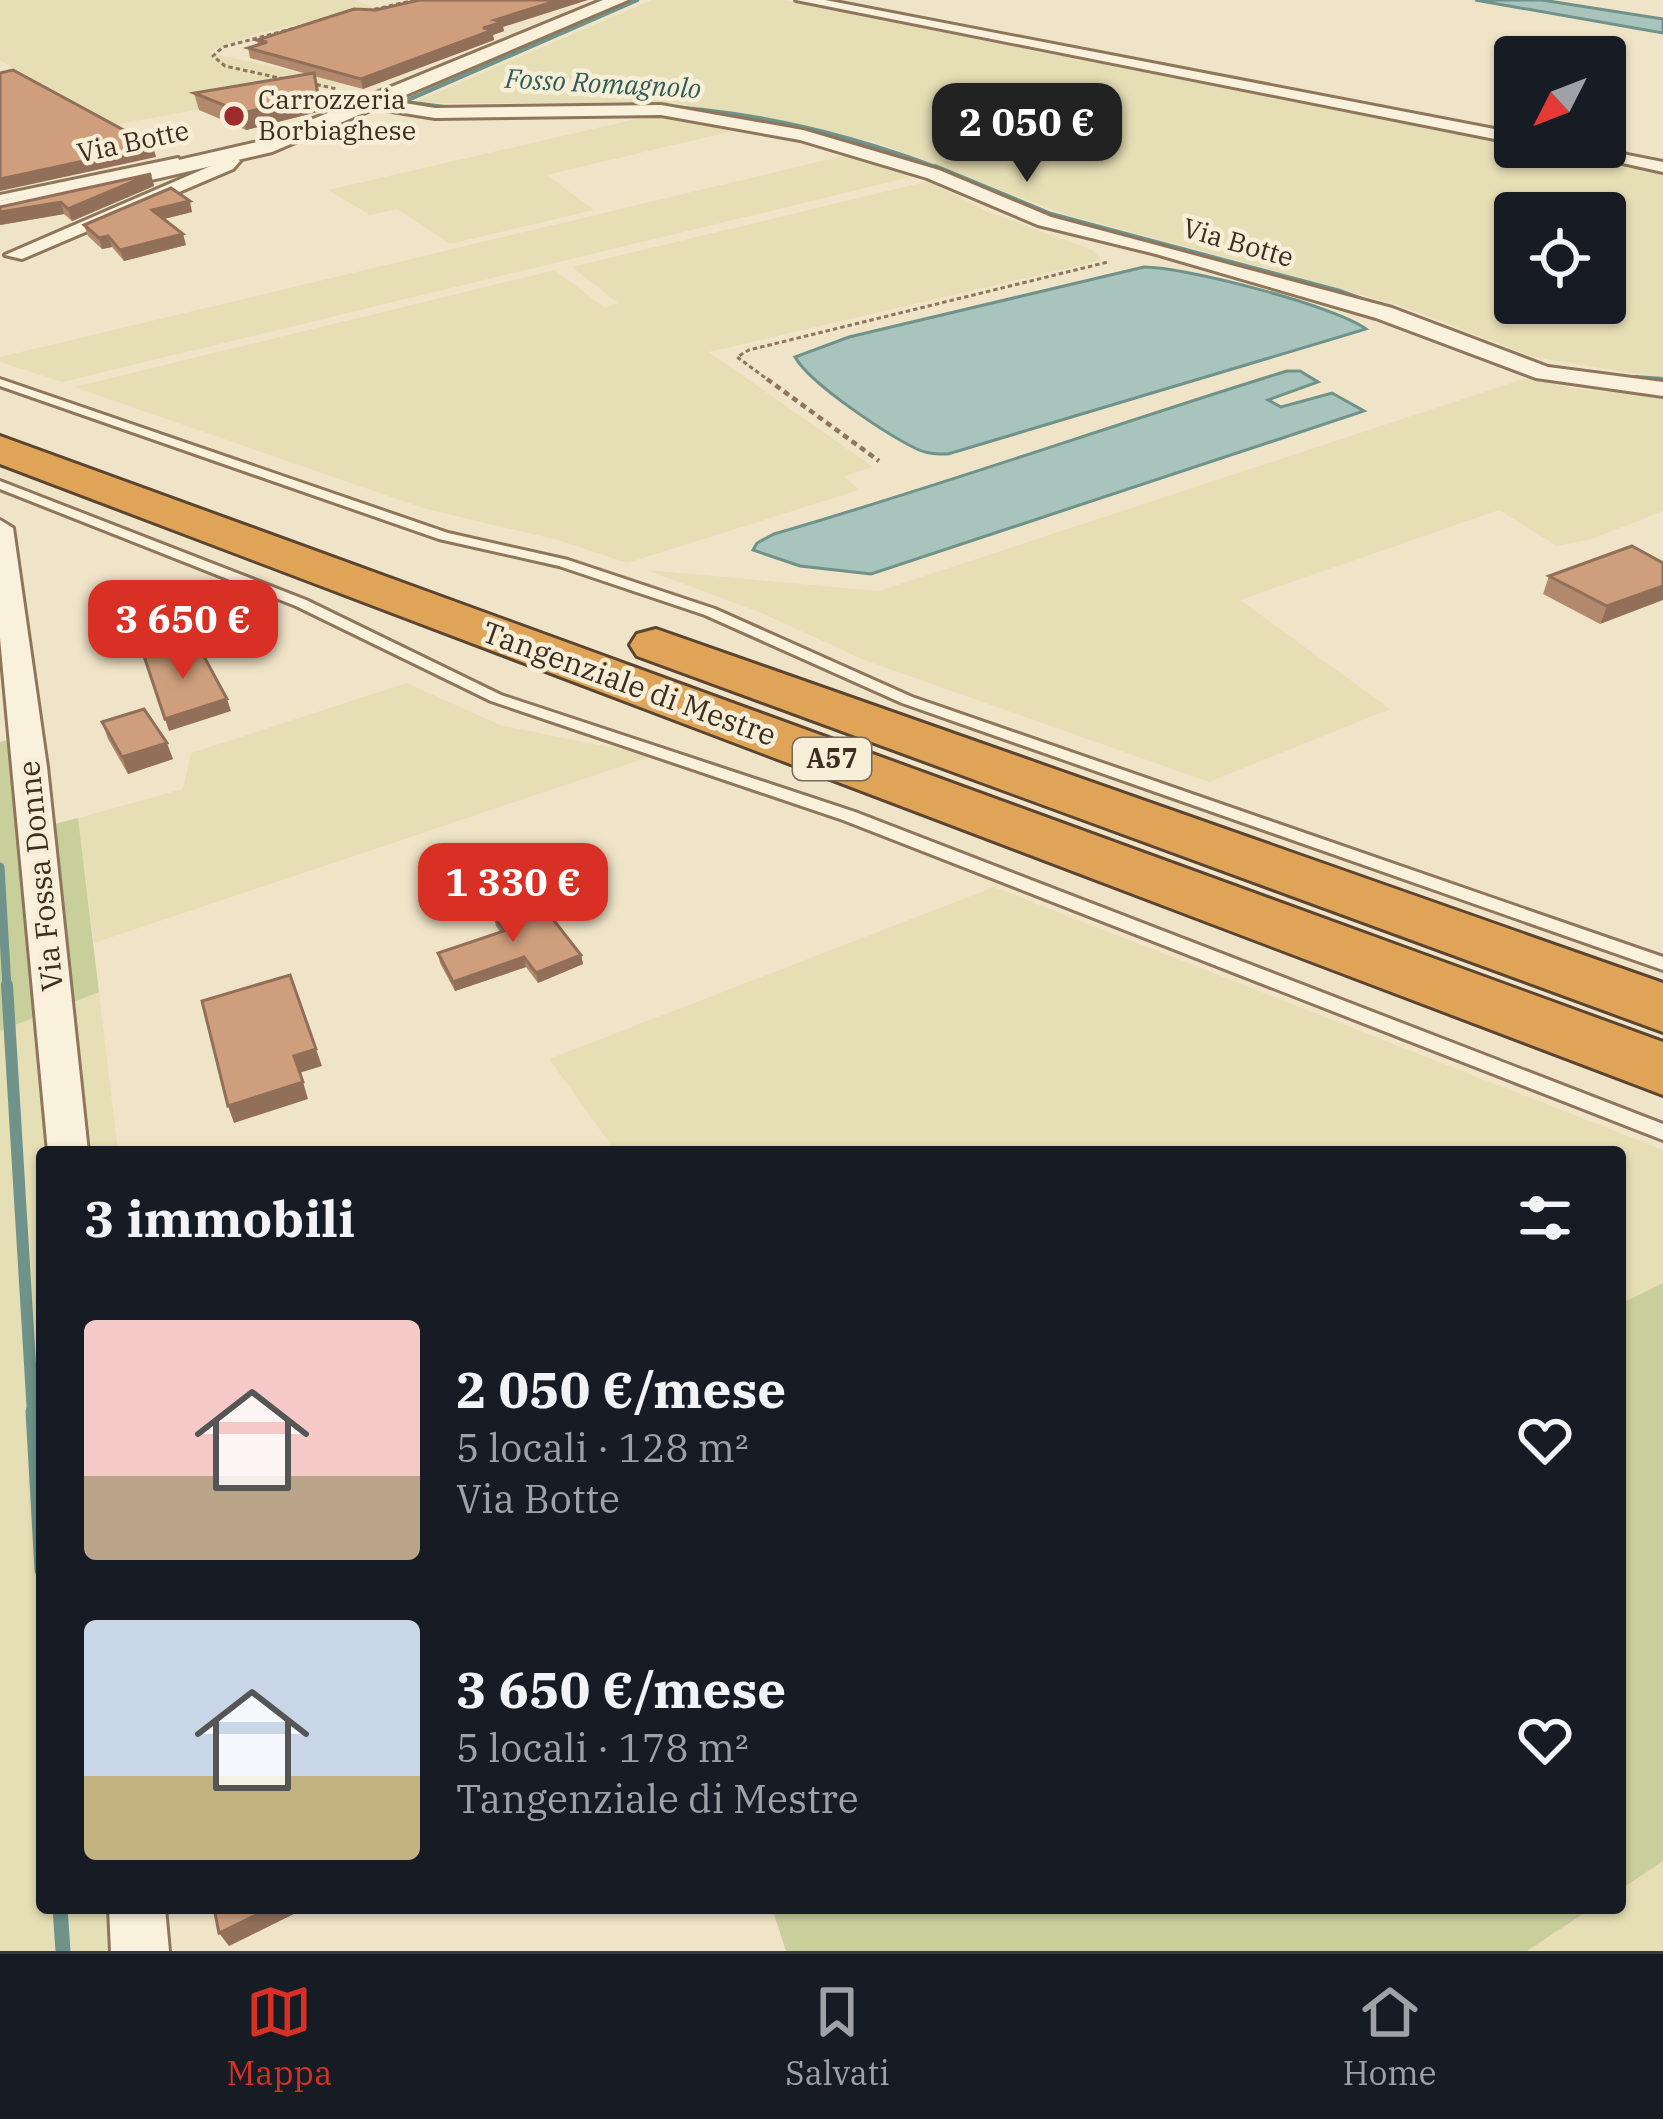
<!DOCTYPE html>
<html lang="it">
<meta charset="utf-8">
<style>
:root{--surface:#171b24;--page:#20242c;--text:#f1f3f6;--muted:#9ea1a6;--line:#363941;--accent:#d93025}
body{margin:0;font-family:"IBM Plex Serif",serif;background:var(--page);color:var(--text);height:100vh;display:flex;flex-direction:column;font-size:45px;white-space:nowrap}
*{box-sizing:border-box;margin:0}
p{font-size:39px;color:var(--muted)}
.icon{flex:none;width:66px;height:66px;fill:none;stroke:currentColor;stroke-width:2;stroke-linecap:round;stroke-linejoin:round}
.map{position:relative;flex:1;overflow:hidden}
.sheet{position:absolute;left:36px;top:1146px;width:1590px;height:768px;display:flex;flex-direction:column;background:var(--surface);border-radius:12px;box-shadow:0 3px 9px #0004}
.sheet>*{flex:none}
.needle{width:78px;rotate:228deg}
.tools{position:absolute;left:1494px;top:36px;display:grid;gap:24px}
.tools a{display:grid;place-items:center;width:132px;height:132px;border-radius:12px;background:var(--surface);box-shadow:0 3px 9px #0004;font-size:60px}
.price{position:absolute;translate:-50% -102px;padding:0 27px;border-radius:24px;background:var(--accent);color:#fff;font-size:39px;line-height:78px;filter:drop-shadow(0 3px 6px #0008)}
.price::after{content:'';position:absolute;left:50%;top:72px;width:36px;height:27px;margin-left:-18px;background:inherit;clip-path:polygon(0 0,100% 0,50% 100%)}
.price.current{background:#222;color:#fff}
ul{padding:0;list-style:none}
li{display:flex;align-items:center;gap:36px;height:300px;padding:0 48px}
li span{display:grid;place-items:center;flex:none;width:336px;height:240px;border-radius:12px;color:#555}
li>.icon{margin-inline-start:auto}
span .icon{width:144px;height:144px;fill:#fffc;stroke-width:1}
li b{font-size:51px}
h2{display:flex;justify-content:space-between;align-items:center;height:144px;padding:0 48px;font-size:51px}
.tabs{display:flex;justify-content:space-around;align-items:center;height:168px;border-top:3px solid var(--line);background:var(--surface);font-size:33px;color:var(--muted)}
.tabs a{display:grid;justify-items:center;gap:6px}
.tabs .current{color:var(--accent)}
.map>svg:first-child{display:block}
.farmland{fill:#e6deb5;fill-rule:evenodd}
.green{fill:#c9cf9b}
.water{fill:#a9c4bc;stroke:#6f938a;stroke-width:3}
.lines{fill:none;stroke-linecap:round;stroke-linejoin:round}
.stream-far5{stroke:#6f938a;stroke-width:4.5}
.stream-far4{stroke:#6f938a;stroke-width:6}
.stream-far3{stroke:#6f938a;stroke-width:8}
.stream-far2{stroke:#6f938a;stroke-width:9}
.stream-far1{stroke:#6f938a;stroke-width:12}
.stream{stroke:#6f938a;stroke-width:15}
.service-casing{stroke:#8d765c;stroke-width:6}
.minor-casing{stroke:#8d765c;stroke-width:6}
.tertiary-casing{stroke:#8d765c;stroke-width:6}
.motorway-casing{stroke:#5b4430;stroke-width:6}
.path-far1{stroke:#8d765c;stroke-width:3;stroke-dasharray:4.5 3;stroke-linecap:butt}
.path{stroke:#8d765c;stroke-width:4.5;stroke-dasharray:6 4.5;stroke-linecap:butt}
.service{fill:#faf1dc;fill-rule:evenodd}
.minor{fill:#faf1dc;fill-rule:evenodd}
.tertiary{fill:#faf1dc;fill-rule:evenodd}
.motorway{fill:#e0a458;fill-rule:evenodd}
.wall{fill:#b2896c}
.shaded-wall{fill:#916f58}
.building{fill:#cf9f7d;stroke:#916f58;stroke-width:3}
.poi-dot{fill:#9e2a2b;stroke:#f7eed8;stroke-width:4.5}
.labels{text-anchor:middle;stroke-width:9;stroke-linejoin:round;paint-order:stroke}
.far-water-label{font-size:27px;font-style:italic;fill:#2f5d5a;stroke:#f7eed8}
.far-poi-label{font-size:27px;fill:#3d2e20;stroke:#f7eed8;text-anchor:start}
.far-street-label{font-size:27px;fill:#3d2e20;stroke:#f7eed8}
.shield{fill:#f7eed8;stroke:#756857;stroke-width:3}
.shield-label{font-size:27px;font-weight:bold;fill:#3d2e20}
.street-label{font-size:30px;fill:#3d2e20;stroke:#f7eed8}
</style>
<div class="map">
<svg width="1663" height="1951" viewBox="0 0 1663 1951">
<rect width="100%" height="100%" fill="#f0e4c8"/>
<path class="farmland" d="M0 0H354L374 7 255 34 207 52 354 85 341 84 107 126 0 60Z
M652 0H784L1559 152 1534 164 1566 153 1663 172V378L1533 357 1405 307 1265 268 1274 262 1262 267 1064 214 881 144 810 127 674 103H413ZM1515 213H1605V303H1515Z
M649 116 732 131 547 175 594 210 450 244 397 209 370 215 328 190Z
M851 154 915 176 62 382 0 362V357Z
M929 181 986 211 1092 250 1102 260 709 352 873 467 844 476 859 490 627 563 558 540 426 509 74 387 555 270 605 308 618 303 572 267Z
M1527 378 1582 390 1663 396V511L1592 539 1557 546 1499 510 1240 600 1390 709 1209 782 864 660 759 612 647 570 879 591Z
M407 683 500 725 652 756 94 943 78 818 183 789 191 753Z
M994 887 1663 1150V1283L1620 1304V1152H616L549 1059Z
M99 992 118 1152H42V1908H125L127 1951H0V1031Z
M1663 1861V1951H1527L1592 1908H1620V1890Z"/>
<path class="green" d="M10 739 28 831 78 818 99 992 0 1031V742Z
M1663 1283V1861L1620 1890V1304Z
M772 1908H1592L1527 1951H786Z"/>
<path class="water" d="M1475 0H1542L1663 19V33Z
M1144 267C1186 267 1335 306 1366 329L948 454C938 454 928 454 919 450 889 436 810 384 795 357L849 337Z
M1287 371H1300L1318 382 1268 400 1281 407 1332 393 1364 411 871 574 800 566 753 550 757 543 774 534C947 484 1115 424 1287 371Z"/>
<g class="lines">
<path class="stream-far5" d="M622 106 451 108 403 102 637 0
M652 106C753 111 849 134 943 170"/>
<path class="stream-far4" d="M935 167 1051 215 1340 292 1502 350
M1636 379 1663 381"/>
<path class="stream-far3" d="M1636 379 1663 381"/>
<path class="stream-far2" d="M0 867 7 988"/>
<path class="stream-far1" d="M7 985 33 1414"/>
<path class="stream" d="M33 1411 42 1570
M60 1908 63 1951"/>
<g class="service-casing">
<path id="service" d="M178 158 181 163 0 201V195Z
M0 379 448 533 568 560 715 609 912 697 1663 957V970L902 703 705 615 559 566 439 539 0 386Z
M0 481 306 600 501 695 855 812 1663 1124V1140L843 820 491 701 296 606 0 489Z"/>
</g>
<g class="minor-casing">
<path id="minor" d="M796 0H825L1515 133V143Z
M373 98 435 108 661 105 803 130 939 170 1051 217 1392 308 1548 367 1663 382V396L1536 378 1376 318 1156 254 1038 225 927 178 800 140 661 115 435 118 367 107 365 103Z
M1551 147H1587L1663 162V172Z
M220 154H232L240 161 233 169 22 259 5 255 220 162Z
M0 520 13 528 47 767 88 1152H48L0 638Z
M109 1908H165L169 1951H111Z"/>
</g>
<g class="tertiary-casing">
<path id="tertiary" d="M603 0H628L272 152 0 215V201L257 142Z"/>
</g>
<g class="motorway-casing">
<path id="motorway" d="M0 436 1663 1042V1095L0 464Z
M656 629 1663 983V1032L637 656 630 645 637 634Z"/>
</g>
<path class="path-far1" d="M367 11 415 0
M284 79 225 66 213 56 223 47 314 23
M309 83 337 89
M771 382 737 357 749 350 1108 262"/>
<path class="path" d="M767 379 879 461"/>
<use href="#service" class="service"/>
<use href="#minor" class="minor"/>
<use href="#tertiary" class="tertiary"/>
<use href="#motorway" class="motorway"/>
</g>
<path class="wall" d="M503 27 504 31 493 35 494 40 363 89 314 76 321 111 246 130 199 110 194 93 307 74 250 58 248 48 258 45 257 40Z
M151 174 154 186 72 221 64 214 0 225V207Z
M192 212 164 219 186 245 124 261 112 247 102 249 88 236 84 225Z
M1632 546 1600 624 1543 594 1549 576Z
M102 722 173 759 128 774 108 739Z
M494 917 581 955 583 964 538 983 526 967 455 991 440 963 438 953 500 932 496 926Z"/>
<path class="shaded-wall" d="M559 0H588L503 27 504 31 493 35 494 40 363 89 361 79 483 28 495 20Z
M318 94 321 111 246 130 243 113Z
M153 146 156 157 0 191V179Z
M151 174 154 186 72 221 68 209Z
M190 201 192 212 155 221 152 210Z
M61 202 64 214 0 225V212Z
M183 234 186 245 124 261 120 250Z
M108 236 112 247 102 249 99 238Z
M1663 586V600L1600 624 1607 606Z
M227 699 231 711 169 731 165 719Z
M167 743 173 759 128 774 122 757Z
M581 955 583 964 538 983 536 973Z
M524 957 526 967 455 991 453 982Z
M316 1049 322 1066 299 1073 294 1056Z
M303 1082 308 1099 234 1123 228 1106Z
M271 1908H306L229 1946 219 1933Z"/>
<path class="building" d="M419 0H559L495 20 503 22 483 28 493 30 361 79 248 48 267 42 257 40 354 9 376 10Z
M13 70 153 146 0 179V73Z
M314 73 318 94 243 113 194 93Z
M151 174 68 209 61 202 0 212V207Z
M171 188 190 201 152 210 183 234 120 250 108 236 99 238 84 225Z
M1632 546 1663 563V586L1607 606 1549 576Z
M173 649 175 658 201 651 227 699 165 719 144 656Z
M144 709 167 743 122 757 102 722Z
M538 900 581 955 536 973 524 957 453 982 438 953 504 931 494 917Z
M290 975 316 1049 294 1056 303 1082 228 1106 202 1001Z
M214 1908H271L219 1933Z"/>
<circle class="poi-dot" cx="234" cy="116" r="12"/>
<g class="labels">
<g class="far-water-label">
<text transform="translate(603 84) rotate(3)" y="9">Fosso Romagnolo</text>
</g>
<g class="far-poi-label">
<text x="258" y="109">Carrozzeria<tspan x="258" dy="31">Borbiaghese</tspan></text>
</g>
<g class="far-street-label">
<text transform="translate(133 142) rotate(-12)" y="9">Via Botte</text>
<text transform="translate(1238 243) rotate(16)" y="9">Via Botte</text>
</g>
<rect class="shield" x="793" y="738" width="78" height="42" rx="9"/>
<g class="shield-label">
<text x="832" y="768">A57</text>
</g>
<g class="street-label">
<text transform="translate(629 684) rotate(20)" y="10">Tangenziale di Mestre</text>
<text transform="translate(41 876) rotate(-96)" y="10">Via Fossa Donne</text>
</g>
</g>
</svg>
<div class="tools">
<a><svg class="needle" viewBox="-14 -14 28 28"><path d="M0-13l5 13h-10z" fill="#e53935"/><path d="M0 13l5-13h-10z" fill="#9ea1a6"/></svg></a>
<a><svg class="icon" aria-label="locate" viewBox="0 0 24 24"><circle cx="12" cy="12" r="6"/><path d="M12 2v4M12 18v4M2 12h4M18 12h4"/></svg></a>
</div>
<b class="price current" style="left:1027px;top:185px">2 050 €</b>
<b class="price" style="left:183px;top:682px">3 650 €</b>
<b class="price" style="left:513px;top:945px">1 330 €</b>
<section class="sheet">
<h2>3 immobili<svg class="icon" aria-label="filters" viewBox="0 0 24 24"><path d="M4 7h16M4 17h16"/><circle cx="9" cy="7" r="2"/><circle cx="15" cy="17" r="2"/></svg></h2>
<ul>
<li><span style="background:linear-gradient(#f6c9c9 65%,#b9a48a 0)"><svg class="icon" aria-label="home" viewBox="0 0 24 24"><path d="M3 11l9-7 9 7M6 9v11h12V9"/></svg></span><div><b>2 050 €/mese</b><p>5 locali · 128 m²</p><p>Via Botte</p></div><svg class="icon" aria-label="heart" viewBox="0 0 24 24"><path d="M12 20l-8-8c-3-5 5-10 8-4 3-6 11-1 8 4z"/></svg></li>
<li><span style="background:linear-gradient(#c9d6e8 65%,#c2b280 0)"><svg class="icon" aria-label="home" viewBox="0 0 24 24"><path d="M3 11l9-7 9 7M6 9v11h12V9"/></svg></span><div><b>3 650 €/mese</b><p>5 locali · 178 m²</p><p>Tangenziale di Mestre</p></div><svg class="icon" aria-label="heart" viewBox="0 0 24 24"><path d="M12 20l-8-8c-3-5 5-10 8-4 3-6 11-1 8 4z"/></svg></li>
</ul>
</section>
</div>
<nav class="tabs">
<a class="current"><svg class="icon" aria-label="map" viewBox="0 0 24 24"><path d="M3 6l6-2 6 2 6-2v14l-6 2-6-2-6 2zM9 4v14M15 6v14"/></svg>Mappa</a>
<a><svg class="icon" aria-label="saved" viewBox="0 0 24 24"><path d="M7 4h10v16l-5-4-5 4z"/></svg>Salvati</a>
<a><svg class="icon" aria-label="home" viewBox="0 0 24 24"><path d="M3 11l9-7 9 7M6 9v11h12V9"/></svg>Home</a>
</nav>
